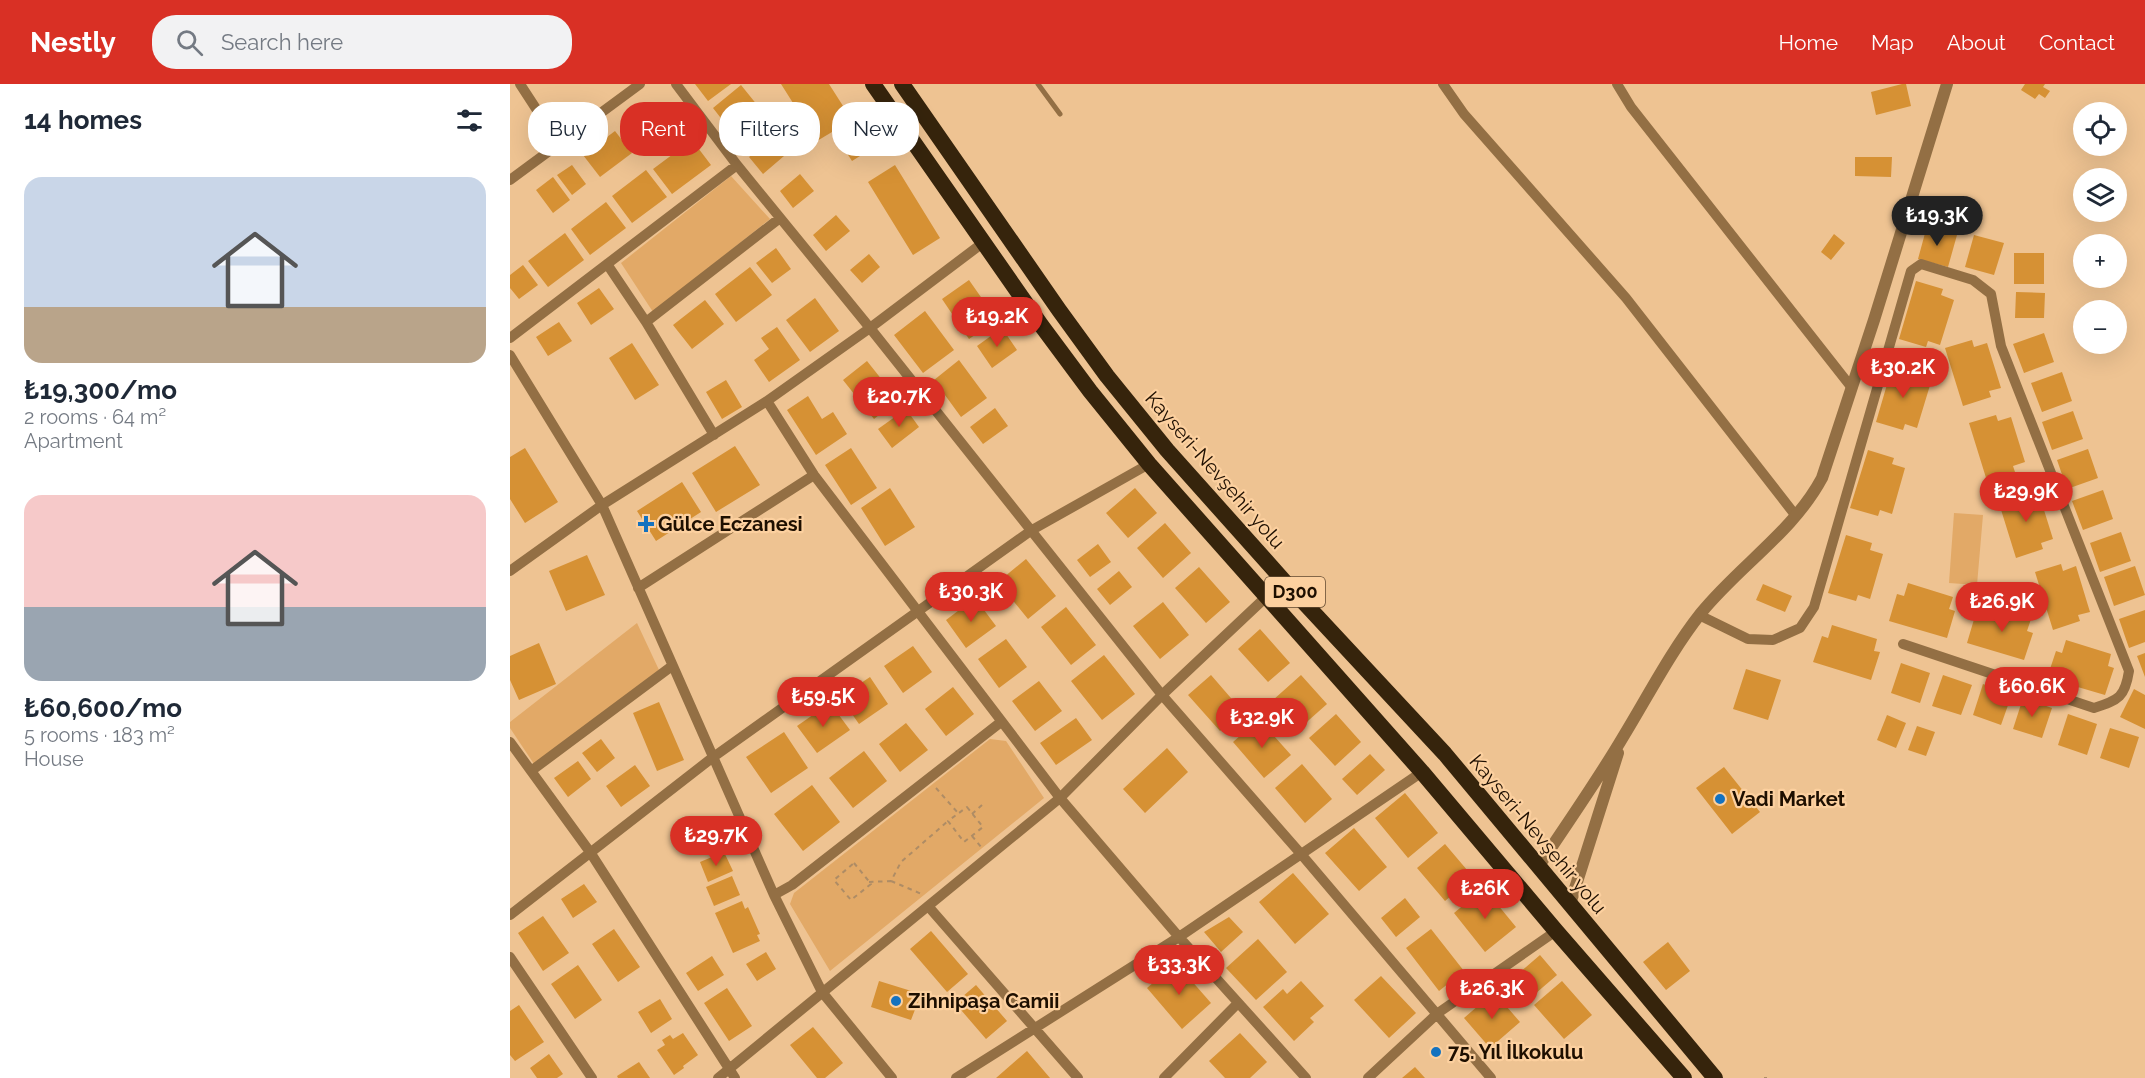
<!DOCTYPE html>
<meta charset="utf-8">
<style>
:root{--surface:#fff;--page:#f2f2f3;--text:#1f2937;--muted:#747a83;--accent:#d93025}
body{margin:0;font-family:Raleway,sans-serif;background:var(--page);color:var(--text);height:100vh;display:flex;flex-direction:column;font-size:22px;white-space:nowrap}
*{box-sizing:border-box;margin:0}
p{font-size:20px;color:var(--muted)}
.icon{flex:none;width:33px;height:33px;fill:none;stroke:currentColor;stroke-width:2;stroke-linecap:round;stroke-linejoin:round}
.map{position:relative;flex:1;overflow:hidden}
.side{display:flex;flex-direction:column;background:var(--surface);width:510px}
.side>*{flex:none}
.guide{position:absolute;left:18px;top:18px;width:570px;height:54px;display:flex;gap:12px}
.buttons{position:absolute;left:1563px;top:18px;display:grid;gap:12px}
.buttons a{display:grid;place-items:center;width:54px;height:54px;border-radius:50%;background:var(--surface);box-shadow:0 6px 24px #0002;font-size:30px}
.price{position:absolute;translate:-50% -51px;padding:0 14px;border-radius:21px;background:var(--accent);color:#fff;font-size:20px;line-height:39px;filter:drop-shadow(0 2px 3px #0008)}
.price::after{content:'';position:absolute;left:50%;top:36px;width:18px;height:14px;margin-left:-9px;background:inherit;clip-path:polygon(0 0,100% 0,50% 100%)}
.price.selected{background:#222;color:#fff}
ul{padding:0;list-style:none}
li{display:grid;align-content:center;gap:12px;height:318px;padding:0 24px}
li span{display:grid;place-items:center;height:186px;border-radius:18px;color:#555}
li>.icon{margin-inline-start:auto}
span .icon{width:108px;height:108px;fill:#fffc;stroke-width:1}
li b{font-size:26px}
h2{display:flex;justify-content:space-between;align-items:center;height:72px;padding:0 24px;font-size:26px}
.tag{padding:0 21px;border-radius:24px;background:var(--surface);box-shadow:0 6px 24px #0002;font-size:21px;line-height:54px}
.tag.selected{background:var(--accent);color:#fff}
header{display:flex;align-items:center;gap:36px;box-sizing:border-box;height:84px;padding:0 30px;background:var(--accent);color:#fff}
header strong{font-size:28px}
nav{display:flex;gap:33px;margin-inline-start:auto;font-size:21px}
.search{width:420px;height:54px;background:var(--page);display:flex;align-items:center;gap:15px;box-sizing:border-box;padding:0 21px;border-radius:24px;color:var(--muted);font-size:22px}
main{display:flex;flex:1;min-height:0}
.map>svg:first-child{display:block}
.green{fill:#e2a967}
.building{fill:#d69134}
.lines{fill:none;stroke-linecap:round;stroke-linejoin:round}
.path{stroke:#ae8c65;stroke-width:2;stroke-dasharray:4.5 4.5;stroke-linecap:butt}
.service{stroke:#936f44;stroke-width:5}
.minor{stroke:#936f44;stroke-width:10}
.tertiary{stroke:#936f44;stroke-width:12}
.trunk{stroke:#36240c;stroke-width:16}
.poi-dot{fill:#1472bf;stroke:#fcd09f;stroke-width:2}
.labels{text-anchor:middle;stroke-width:4.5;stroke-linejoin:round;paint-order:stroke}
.shield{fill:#fcd09f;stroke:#614930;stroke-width:1.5}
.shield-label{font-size:18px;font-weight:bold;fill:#1e0f00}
.street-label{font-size:20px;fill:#1e0f00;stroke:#fcd09f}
.poi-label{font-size:20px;font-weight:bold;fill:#1e0f00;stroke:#fcd09f;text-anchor:start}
</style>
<header>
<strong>Nestly</strong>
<div class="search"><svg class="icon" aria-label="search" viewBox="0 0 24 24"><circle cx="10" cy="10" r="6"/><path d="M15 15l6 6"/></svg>Search here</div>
<nav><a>Home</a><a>Map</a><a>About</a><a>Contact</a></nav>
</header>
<main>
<section class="side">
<h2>14 homes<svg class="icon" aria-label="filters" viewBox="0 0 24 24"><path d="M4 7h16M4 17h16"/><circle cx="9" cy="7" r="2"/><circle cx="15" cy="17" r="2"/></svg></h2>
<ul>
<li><span style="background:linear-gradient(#c9d6e8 70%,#b9a48a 0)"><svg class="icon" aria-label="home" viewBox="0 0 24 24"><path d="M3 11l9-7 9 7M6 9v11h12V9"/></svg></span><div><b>₺19,300/mo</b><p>2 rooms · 64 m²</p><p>Apartment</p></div></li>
<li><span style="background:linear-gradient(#f6c9c9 60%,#9aa5b1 0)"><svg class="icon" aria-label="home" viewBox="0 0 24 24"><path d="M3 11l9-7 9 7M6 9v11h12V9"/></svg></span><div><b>₺60,600/mo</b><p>5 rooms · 183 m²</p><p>House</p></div></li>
</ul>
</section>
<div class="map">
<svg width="1635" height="994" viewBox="0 0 1635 994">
<rect width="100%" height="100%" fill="#eec392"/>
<path class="green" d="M221 92 260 135 143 228 111 179Z
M1444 429 1473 431 1467 501 1439 499Z
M127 539 149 586 24 680 0 644V638Z
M480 655 496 657 534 714 320 887 280 820 284 809Z"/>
<path class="building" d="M185 0H221L198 17Z
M271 0H319L342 36 307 57Z
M1392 0H1396L1401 22 1366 31 1361 8Z
M1515 0H1535L1533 3 1540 7 1535 14 1529 10 1525 15 1511 6Z
M231 1 260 37 231 60 203 24Z
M147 20 157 24 170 42 133 70 114 45Z
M353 42 366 62 342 77 329 57Z
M105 47 122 69 90 93 73 71Z
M267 49 281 66 253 90 239 73Z
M182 56 201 81 162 110 143 85Z
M1345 73H1382L1381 93 1345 92Z
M62 81 76 100 62 111 47 91Z
M385 81 430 154 403 171 358 98Z
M136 86 157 113 122 139 102 112Z
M290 90 304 107 283 124 270 107Z
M43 93 60 116 43 129 26 106Z
M96 118 116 144 80 171 61 145Z
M326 131 340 147 316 167 303 151Z
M1417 142 1447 151 1438 183 1408 175Z
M55 149 74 176 38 203 18 177Z
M1324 150 1335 159 1321 176 1311 168Z
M1464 151 1494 159 1484 191 1455 183Z
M266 164 281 185 262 199 246 179Z
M1504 169H1534V200H1504Z
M359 170 370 183 352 199 340 186Z
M13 181 28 201 9 215 0 204V191Z
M240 183 262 211 226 238 205 210Z
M459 196 487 236 459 255 432 215Z
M1406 197 1433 205 1431 211 1444 216 1430 261 1418 257 1416 263 1389 255Z
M89 204 104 225 81 241 67 219Z
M1506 208 1535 209 1534 234H1505Z
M305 214 329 247 300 268 276 236Z
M195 216 214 240 182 265 163 241Z
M415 227 444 266 413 289 384 251Z
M49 238 62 257 38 272 26 253Z
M267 243 290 276 259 298 244 276 259 265 251 254Z
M492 244 507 266 482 284 467 262Z
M1534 249 1544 278 1514 289 1503 260Z
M1462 256 1464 263 1477 259 1491 304 1479 307 1481 313 1453 322 1435 264Z
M122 259 149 301 125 316 99 274Z
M449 276 477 314 451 333 424 296Z
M357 277 388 316 364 335 333 296Z
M1383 280 1410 288 1408 294 1421 298 1407 344 1395 340 1393 346 1366 338Z
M1552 288 1562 317 1532 328 1521 299Z
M216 296 232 323 212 335 196 308Z
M298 312 312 335 323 328 337 350 306 371 277 326Z
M485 324 498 342 473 360 460 343Z
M396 325 409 343 382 364 368 345Z
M1563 327 1573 355 1542 366 1532 338Z
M1486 331 1488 337 1501 333 1515 378 1503 382 1505 388 1477 397 1459 339Z
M225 362 250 401 206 428 182 389Z
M15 364 48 418 15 439 0 415V373Z
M341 364 367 404 341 421 315 381Z
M1578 365 1588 394 1557 405 1547 376Z
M1358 366 1384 374 1382 380 1395 384 1382 430 1370 426 1368 432 1340 424Z
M172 398 191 428 146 457 127 427Z
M380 404 405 443 375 462 351 424Z
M625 404 647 429 618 454 596 429Z
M1593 406 1603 435 1573 446 1562 417Z
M1514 408 1516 414 1529 410 1543 455 1531 459 1533 465 1506 474 1488 416Z
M655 439 681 469 653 494 627 464Z
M1611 448 1621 477 1590 488 1580 459Z
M1336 451 1362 459 1360 466 1373 470 1360 515 1348 511 1346 517 1318 509Z
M588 460 601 478 580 493 567 476Z
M77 471 95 511 56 527 39 487Z
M516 475 546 512 518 535 488 498Z
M1551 480 1553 487 1566 482 1580 528 1568 531 1570 537 1543 546 1525 488Z
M1625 482 1635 511 1604 522 1594 493Z
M689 483 720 518 696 539 665 504Z
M609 487 622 503 600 521 587 505Z
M1398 499 1443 513 1439 525 1445 527 1437 554 1379 537 1387 510 1394 512Z
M1253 500 1282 512 1275 528 1246 516Z
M465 514 486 542 456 564 436 536Z
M653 518 679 551 650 575 623 542Z
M1476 521 1521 535 1517 547 1523 549 1514 576 1457 559 1465 532 1472 534Z
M556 523 586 561 561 581 531 543Z
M1635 526V558L1619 564 1609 535Z
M1322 541 1367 555 1364 567 1370 568 1361 596 1303 578 1312 552 1318 554Z
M750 545 780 579 758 598 728 565Z
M496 555 517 583 489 604 468 575Z
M1556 556 1601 570 1598 582 1604 584 1595 611 1537 594 1546 567 1552 569Z
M29 559 46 600 9 616 0 596V572Z
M403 562 422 588 393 609 374 582Z
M1635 569V593L1627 572Z
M594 571 625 610 592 636 561 597Z
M1391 579 1420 589 1410 619 1381 609Z
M1236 585 1271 596 1258 636 1223 625Z
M701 591 733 628 710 647 678 611Z
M791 591 817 620 790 644 763 616Z
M1433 591 1462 601 1451 631 1422 622Z
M360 593 378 620 349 640 330 613Z
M529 597 552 627 525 647 502 617Z
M1473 600 1502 610 1491 641 1463 631Z
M443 603 464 630 436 652 415 625Z
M1624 605 1635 611V645L1610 633Z
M1513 614 1542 624 1532 654 1503 645Z
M149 618 174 676 147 687 123 629Z
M320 619 340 646 307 669 287 642Z
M826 630 851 658 825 682 799 654Z
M1558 630 1587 640 1577 671 1548 661Z
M1377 631 1396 639 1386 664 1367 656Z
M566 634 582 656 546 681 530 659Z
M749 635 781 671 754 694 723 658Z
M396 639 418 666 390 688 369 660Z
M1407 642 1425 648 1416 672 1398 666Z
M1600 644 1629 653 1619 684 1590 674Z
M274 648 298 684 261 709 236 673Z
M91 655 105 674 87 688 72 669Z
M657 664 678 688 635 729 613 705Z
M354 667 377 697 343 724 319 694Z
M860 670 875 686 847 711 832 695Z
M68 677 81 695 58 713 44 694Z
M792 680 822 715 795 739 765 704Z
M125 681 140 702 111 723 96 702Z
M1214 683 1250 728 1222 750 1186 704Z
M302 701 330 738 293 767 264 730Z
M895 709 928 749 898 774 865 734Z
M202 739 211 759 187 770 178 749Z
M844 744 877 783 849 807 815 769Z
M935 760 963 793 935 817 907 784Z
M214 768 223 787 198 798 190 778Z
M783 789 819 830 785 860 749 818Z
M222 792 230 811 204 822 196 803Z
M74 800 87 818 63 834 51 815Z
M974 804 1006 843 975 868 944 829Z
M895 814 910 833 886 853 871 834Z
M232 817 235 825 238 823 250 850 247 851 250 857 223 869 205 829Z
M33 832 59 869 33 887 8 849Z
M719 833 733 848 711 868 694 848Z
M104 845 130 883 108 898 82 860Z
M921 845 954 887 929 907 896 864Z
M421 847 458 890 437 908 400 865Z
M748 855 777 888 746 916 716 884Z
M1158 858 1180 887 1156 906 1133 878Z
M256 868 266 885 247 897 236 880Z
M1030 871 1047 891 1018 916 1001 896Z
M202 872 214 891 188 907 176 889Z
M666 879 701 919 672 945 637 904Z
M68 881 92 916 65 935 41 900Z
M871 892 906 929 879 954 844 916Z
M369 897 411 910 401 936 361 923Z
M791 897 814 922 800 934 804 938 784 957 753 923 773 905 777 910Z
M1052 897 1082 931 1054 955 1024 921Z
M466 901 497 937 476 955 445 919Z
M217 904 242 942 219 957 194 919Z
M984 908 1010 938 980 964 954 934Z
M150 915 162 935 141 949 128 928Z
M9 921 34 958 5 977 0 971V927Z
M303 943 333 979 315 994H307L280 961Z
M173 949 188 971 173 982 174 984 164 991 147 966 155 961 152 956 160 951 163 955Z
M730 949 757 978 740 994H715L699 977Z
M517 967 540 994H486Z
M39 970 53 990 47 994H27L20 984Z
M129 978 140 994H108L107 992Z
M905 983 915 994H892Z"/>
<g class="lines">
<path class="path" d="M426 704 448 729
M457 723 473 743 454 758 438 737Z
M462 730 473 720
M462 752 471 763
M344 779 361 800 341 816 324 796Z
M381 797 414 811
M359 798 381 797 391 778 438 737
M1254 994H1257"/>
<path class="service" d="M528 0 550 30"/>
<path class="minor" d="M10 0 49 60
M166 0 227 81 360 244 652 611 791 770 981 994
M933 0 954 30 1116 214 1286 432
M1107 0 1121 23 1342 304
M0 96 130 0
M97 180 136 238 204 351
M136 238 270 134
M0 254 227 81
M0 271 92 421 264 811 312 908 382 994
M257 317 304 391 550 714 669 853 796 994
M0 487 92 421 257 317 360 244 474 158
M128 504 304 391
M1189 531 1238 555 1263 556 1290 544 1304 523 1401 187 1411 180 1463 196 1481 210 1491 262 1619 587C1615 613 1609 616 1584 624L1393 560
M0 658 80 768 225 994
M21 687 162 582
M264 811 282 801 491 638
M418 822 568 994
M0 831 202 674 522 446 639 380
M0 873 82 994
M208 994 550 714 652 611 756 513
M446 994 669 853 912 688
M654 994 728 919
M858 994 928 929 1046 847"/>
<path class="tertiary" d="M1028 783C1057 740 1087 697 1113 653 1138 612 1161 567 1191 529 1229 482 1283 448 1312 394L1364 236 1437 0
M1060 820 1108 669"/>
<path class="trunk" d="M363 0 531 241 580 307 639 380 912 688 1046 847 1174 994
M392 0 549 226 597 292 657 366 774 497 935 670 1205 994"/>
</g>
<g class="poi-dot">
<path d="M133 431h6v6h6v6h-6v6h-6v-6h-6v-6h6z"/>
<circle cx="1210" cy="715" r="6"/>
<circle cx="386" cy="917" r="6"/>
<circle cx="926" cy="968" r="6"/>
</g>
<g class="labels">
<rect class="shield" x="755" y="493" width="60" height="30" rx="4.5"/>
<g class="shield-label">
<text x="785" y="514">D300</text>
</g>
<g class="street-label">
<text transform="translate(705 386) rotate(49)" y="7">Kayseri-Nevşehir yolu</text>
<text transform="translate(1028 750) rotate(50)" y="7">Kayseri-Nevşehir yolu</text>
</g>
<g class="poi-label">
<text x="148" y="447">Gülce Eczanesi</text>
<text x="1222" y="722">Vadi Market</text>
<text x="398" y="924">Zihnipaşa Camii</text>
<text x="938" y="975">75. Yıl İlkokulu</text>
</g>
</g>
</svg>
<div class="buttons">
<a><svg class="icon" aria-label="locate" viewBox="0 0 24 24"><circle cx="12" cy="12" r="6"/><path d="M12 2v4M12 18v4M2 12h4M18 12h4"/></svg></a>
<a><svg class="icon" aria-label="layers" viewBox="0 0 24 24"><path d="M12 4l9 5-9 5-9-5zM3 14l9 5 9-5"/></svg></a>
<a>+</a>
<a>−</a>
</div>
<b class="price selected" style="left:1427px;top:163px">₺19.3K</b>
<b class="price" style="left:487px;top:264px">₺19.2K</b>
<b class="price" style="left:1393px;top:315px">₺30.2K</b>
<b class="price" style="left:389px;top:344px">₺20.7K</b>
<b class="price" style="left:1516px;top:439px">₺29.9K</b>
<b class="price" style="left:461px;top:539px">₺30.3K</b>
<b class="price" style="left:1492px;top:549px">₺26.9K</b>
<b class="price" style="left:1522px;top:634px">₺60.6K</b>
<b class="price" style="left:313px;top:644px">₺59.5K</b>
<b class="price" style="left:752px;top:665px">₺32.9K</b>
<b class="price" style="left:206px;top:783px">₺29.7K</b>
<b class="price" style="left:975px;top:836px">₺26K</b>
<b class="price" style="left:669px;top:912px">₺33.3K</b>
<b class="price" style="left:982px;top:936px">₺26.3K</b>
<div class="guide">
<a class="tag">Buy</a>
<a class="tag selected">Rent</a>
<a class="tag">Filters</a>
<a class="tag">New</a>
</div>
</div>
</main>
